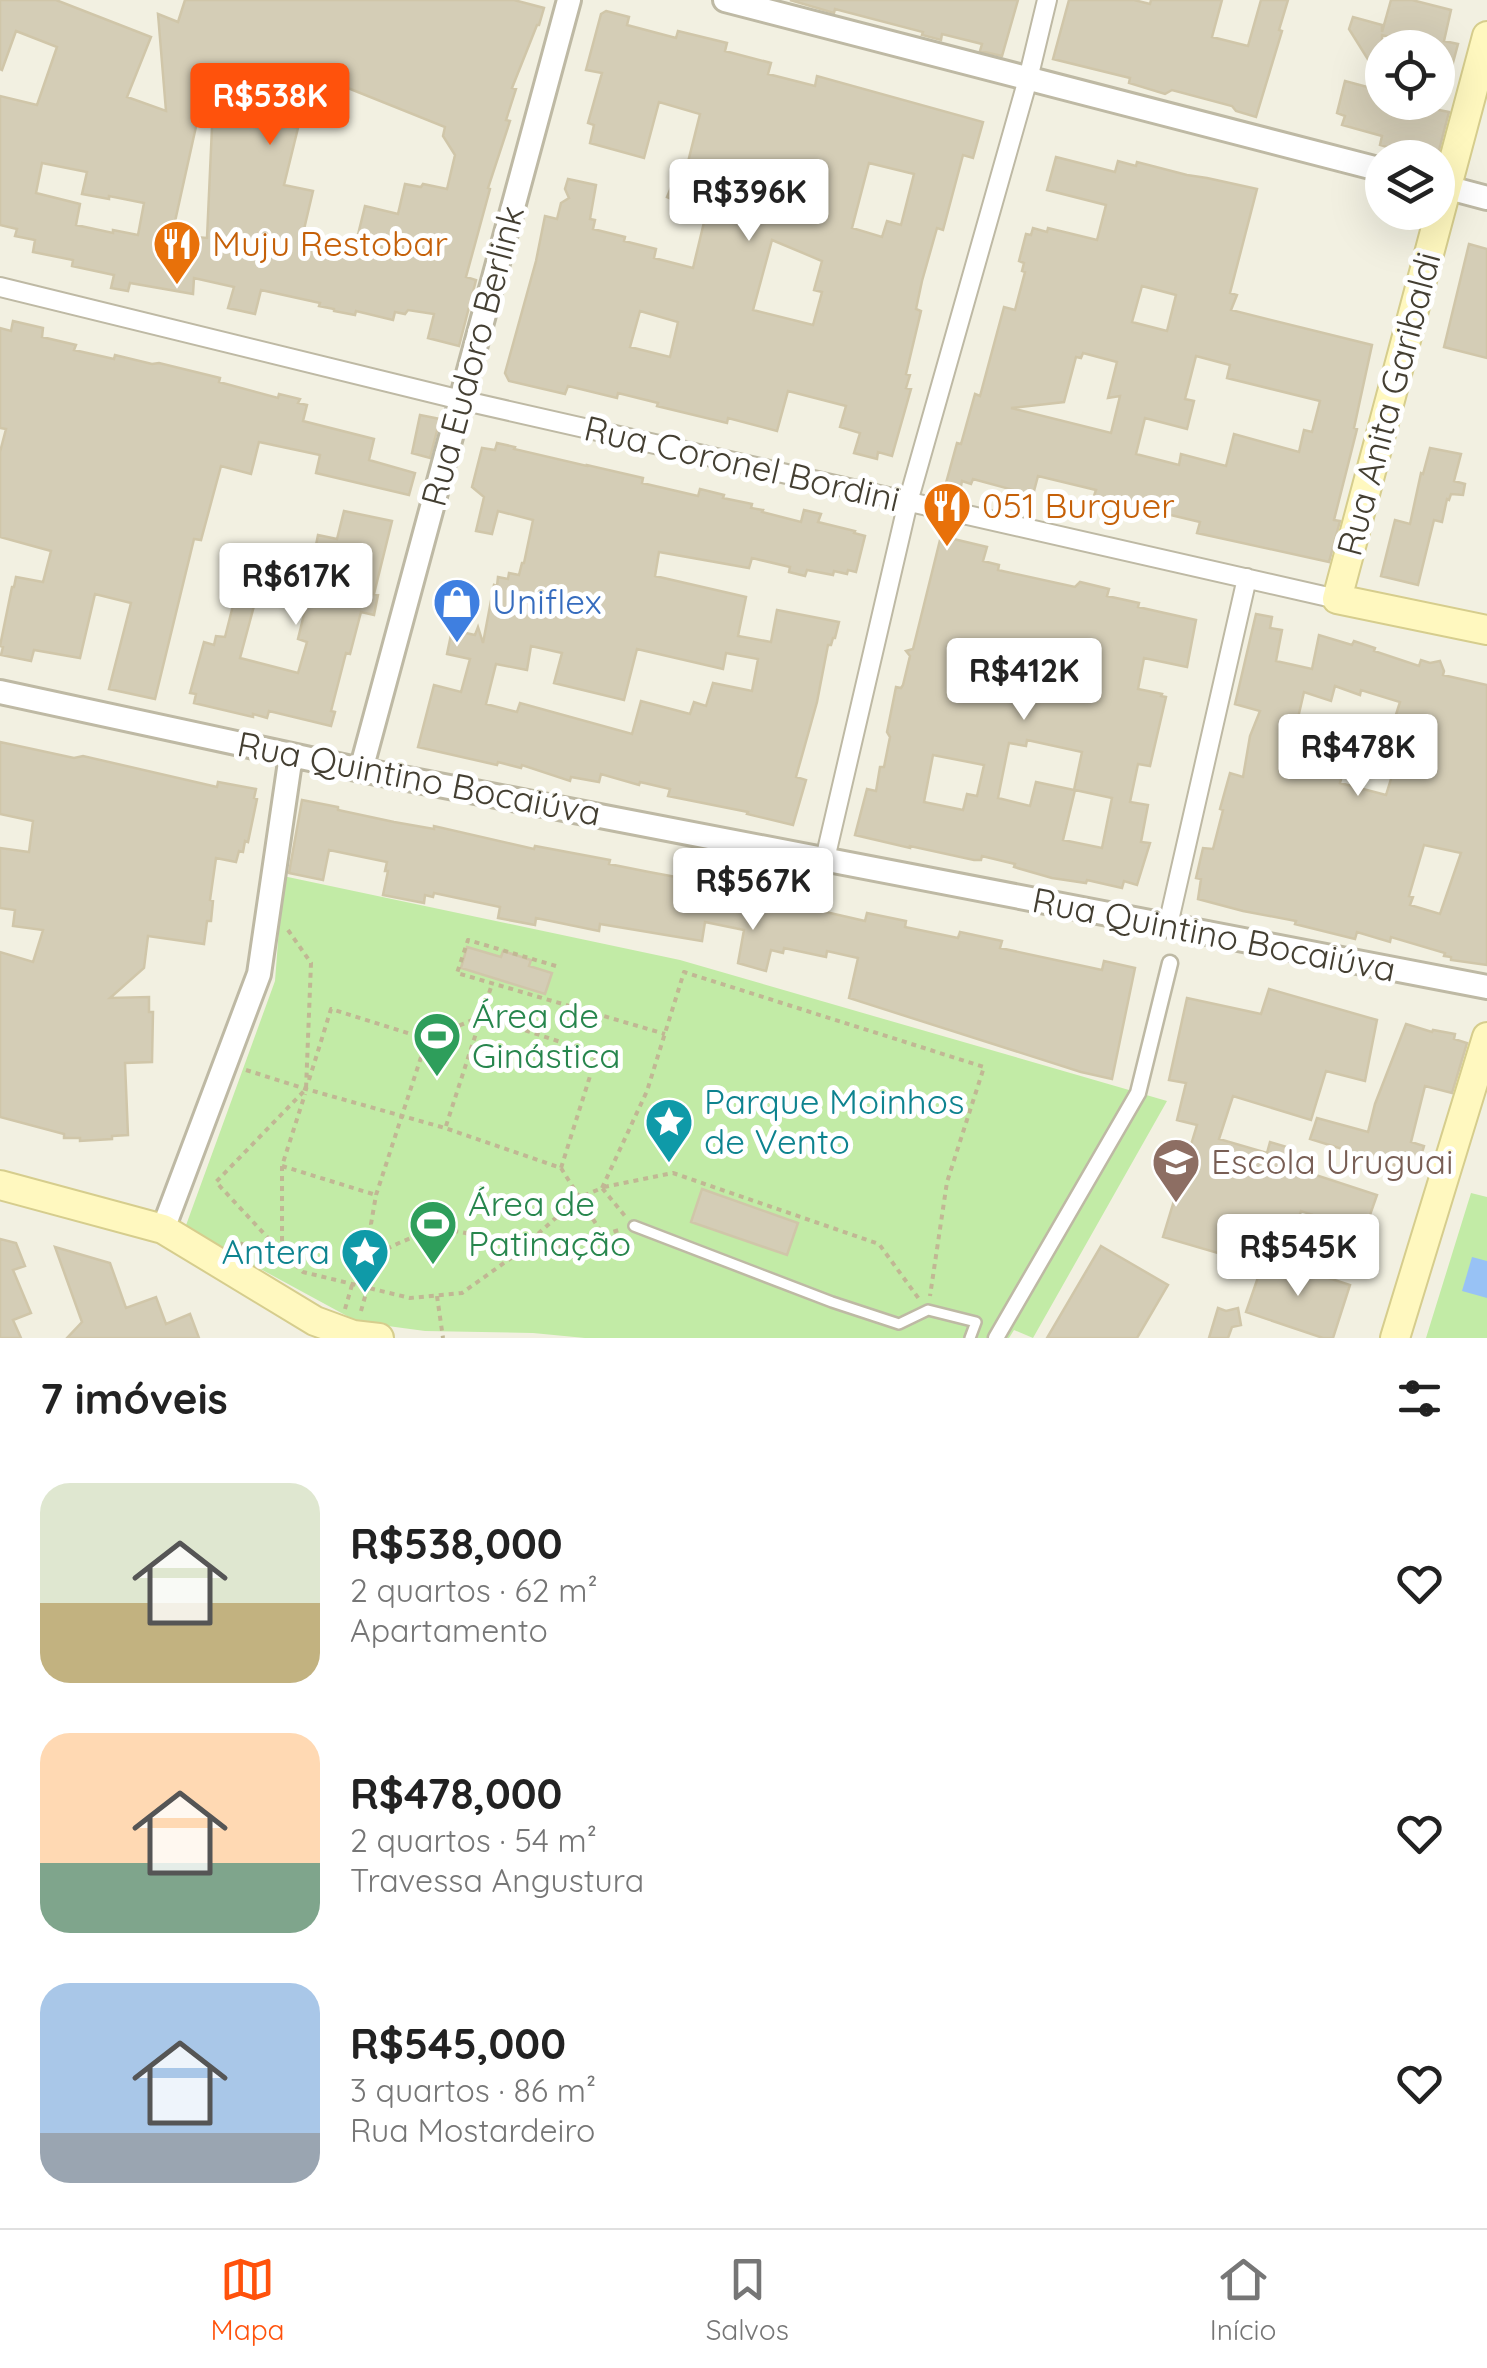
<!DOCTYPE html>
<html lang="pt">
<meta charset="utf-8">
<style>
:root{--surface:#fff;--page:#f6f6f6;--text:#222;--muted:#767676;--line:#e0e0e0;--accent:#ff520c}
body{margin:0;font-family:Quicksand,sans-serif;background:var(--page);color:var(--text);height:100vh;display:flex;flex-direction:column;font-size:38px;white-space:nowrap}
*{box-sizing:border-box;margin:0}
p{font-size:32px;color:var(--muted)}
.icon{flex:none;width:55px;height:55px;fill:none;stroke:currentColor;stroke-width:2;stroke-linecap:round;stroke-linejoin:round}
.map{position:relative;height:1338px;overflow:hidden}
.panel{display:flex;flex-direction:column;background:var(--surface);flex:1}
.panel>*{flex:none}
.tools{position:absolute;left:1365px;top:30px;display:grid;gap:20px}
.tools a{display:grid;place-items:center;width:90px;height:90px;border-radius:50%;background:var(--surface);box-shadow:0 10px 40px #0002;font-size:50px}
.price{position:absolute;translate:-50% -85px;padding:0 22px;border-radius:10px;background:#fff;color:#222;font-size:32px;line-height:65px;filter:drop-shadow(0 2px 5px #0008)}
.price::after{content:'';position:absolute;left:50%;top:60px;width:30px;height:22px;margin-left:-15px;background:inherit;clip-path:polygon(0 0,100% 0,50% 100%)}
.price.on{background:var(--accent);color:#fff}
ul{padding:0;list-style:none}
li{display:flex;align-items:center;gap:30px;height:250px;padding:0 40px}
li span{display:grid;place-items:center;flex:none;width:280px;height:200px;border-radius:30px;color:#555}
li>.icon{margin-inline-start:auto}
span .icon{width:120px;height:120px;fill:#fffc;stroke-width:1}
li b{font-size:42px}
h2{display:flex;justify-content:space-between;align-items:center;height:120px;padding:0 40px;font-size:42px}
.tab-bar{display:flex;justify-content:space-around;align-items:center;height:140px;border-top:2px solid var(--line);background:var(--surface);font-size:28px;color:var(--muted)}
.tab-bar a{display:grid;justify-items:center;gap:5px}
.tab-bar .on{color:var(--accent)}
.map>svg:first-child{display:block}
.green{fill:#c2eba6}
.water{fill:#98c2f5}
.building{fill:#d4cdb6;stroke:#d0c6a9;stroke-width:2.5;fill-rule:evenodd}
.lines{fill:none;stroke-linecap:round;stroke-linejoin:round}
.service-casing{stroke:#beb9a4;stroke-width:14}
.pedestrian-casing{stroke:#beb9a4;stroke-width:19}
.minor-casing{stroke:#beb9a4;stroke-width:22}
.tertiary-casing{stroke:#beb9a4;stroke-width:28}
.secondary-casing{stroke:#d6cd8d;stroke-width:32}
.path{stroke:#c1b794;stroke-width:4;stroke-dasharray:5 5;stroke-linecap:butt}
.service{stroke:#fff;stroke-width:9}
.pedestrian{stroke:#fff;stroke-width:14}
.minor{stroke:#fff;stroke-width:18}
.tertiary{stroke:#fff;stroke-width:22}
.secondary{stroke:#fff8bf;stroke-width:28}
.labels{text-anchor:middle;stroke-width:10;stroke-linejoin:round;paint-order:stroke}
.food-label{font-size:35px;fill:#c56008;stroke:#fff;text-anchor:start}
.street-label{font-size:35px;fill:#443f32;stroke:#fff}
.shop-label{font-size:35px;fill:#366cbe;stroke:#fff;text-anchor:start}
.leisure-label{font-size:35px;fill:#27864d;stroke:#fff;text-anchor:start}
.culture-label{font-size:35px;fill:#0d838f;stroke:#fff;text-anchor:start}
.education-label{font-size:35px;fill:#785e54;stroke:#fff;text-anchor:start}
</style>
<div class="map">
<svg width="1487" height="1338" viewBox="0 0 1487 1338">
<rect width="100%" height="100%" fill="#f2f0e1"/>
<path class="green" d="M283 876 680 960 1167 1101 1033 1338 1014 1330 1009 1338H585L533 1333 425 1331 358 1322 185 1228 275 981Z
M1471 1193 1487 1197V1338H1426Z"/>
<path class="water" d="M1472 1257 1487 1261V1298L1462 1291Z"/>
<path class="building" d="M0 0H56L151 37 127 97 166 111 158 14 178 22 185 0H514L544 8 539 25H537L512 88 516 89 506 120 510 121 488 188 490 189 466 277 476 280 459 346 428 338 434 314 408 310 405 314 395 312 393 320 356 311 355 315 334 311V309L319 306 320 303 261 290 255 314 228 308 234 287 194 278 193 294 130 283 128 291 111 288 114 275 72 266 73 260 33 252 35 240 15 236 17 229 0 225V96L37 105 57 47 16 31 2 70 0 69ZM318 76 445 127 443 136 455 155 447 189 423 184 421 187 405 184 398 214 365 206 354 251 341 248 340 250 301 242 313 191 284 185 298 128 293 127 300 93 313 96ZM201 104 213 105 207 238 172 235ZM42 163 87 172 82 194 109 199V196L144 203 138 235 113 230V233L76 225 80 204 36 193Z
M790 0H1018L1002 56 980 51 982 44 942 34 941 40 922 35 923 32 835 9 834 13Z
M1069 0H1134L1150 4 1151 0H1222L1212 37 1248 46 1261 0H1288L1279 30 1282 31 1256 117 1236 111 1232 106 1172 90 1165 94 1129 83 1130 78 1053 59Z
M1391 0H1412L1451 10 1444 41 1458 44 1443 100 1438 99V48L1382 35V82L1349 29 1353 17 1382 25V32Z
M606 11 629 17 627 25 676 38 678 31 727 43 725 51 771 63 768 74 815 86 817 76 983 122 973 158 963 155 943 230 937 228 922 281 916 309 921 311 906 374 910 375 906 388 911 389 892 456 878 452 877 459 854 453 860 433 840 427 846 406 788 391 777 431 728 418 727 423 657 406 658 403 618 393 617 398 568 386 565 394 509 381 505 373 536 261 545 216 557 219 561 203 569 198 565 189 568 179 596 185 590 219 595 220 593 229 625 237 624 241 656 249 654 258 693 268 706 214 667 197 675 178 683 182 700 114 659 102 644 158 590 143 594 125 588 123 602 73 586 70 601 14ZM746 161 784 171 775 205 768 202V204L738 193ZM869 163 914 174 901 225 887 221 882 237 852 228ZM772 240 822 261 814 290 822 292 813 325 753 310ZM640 311 678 322 670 357 630 347Z
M1345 81 1382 91V102H1436L1434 109 1449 112 1437 158H1423L1380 145 1382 136 1342 125 1345 116 1337 113Z
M1056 157 1115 172 1118 161 1136 166 1137 162 1187 175 1207 178 1257 189 1230 293 1237 295 1231 310 1372 345 1354 428 1357 429 1334 520 1340 521 1329 562 1197 533 1200 522 1154 511 1153 517 1135 512 1137 507 1094 496 1096 490 1038 476 1034 491 1029 490 1028 494 973 479 971 484 962 481 961 486 946 483 957 443 961 444 975 394 980 396 1004 307 1015 310 1025 272 1022 271 1024 263 1019 261 1026 234 1031 235 1033 228 1047 232 1048 228 1097 240 1106 205 1047 190ZM1142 286 1176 295 1167 331 1132 322ZM1083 353 1117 362 1108 398 1120 396 1111 433 1011 408 1064 402 1076 357 1081 358ZM1196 356 1230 365 1227 378 1320 401 1312 432 1304 430 1299 452 1234 434 1226 466 1181 454 1179 465 1136 454 1145 418 1187 429 1194 401 1185 399Z
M1469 244 1487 249V358L1444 347Z
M13 321 43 328 42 337 76 345 74 350 114 359 115 355 152 364 159 363 220 378 219 382 278 398 279 394 300 399 298 403 307 405 303 421 374 439 369 460 415 473 409 495 316 473 320 455 259 442 251 474 221 466 201 540 194 539 155 699 109 689 131 603 95 594 80 658 34 650 31 661 1 655 3 647 0 646 12 587H14L16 577 43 582 51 551 0 537V452L6 429 0 428V328L11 331Z
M420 415 440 419 430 458 412 453Z
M497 443 515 447 514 449 587 466V465L643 478 642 483 698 496 700 489 724 495 723 498 752 504 751 508 763 510 762 512 801 522 804 510 821 514 818 522 855 531 854 533 865 536 856 572 848 570 847 574 834 571 833 575 807 570 805 576 789 572 790 567 752 558 749 568 659 552 655 576 746 597 738 636 771 642 777 610 839 622 835 638H833L831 645H828L817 702 796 777 806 780 793 825 747 814 748 812 668 796 670 789 640 782 639 785 601 774 599 782 571 777 570 781 522 765 521 768 498 762 497 765 418 747 434 685 461 692 470 659 447 654 452 630 475 635 478 627 483 643 494 585 497 586 498 577 508 579 509 573 519 575 522 563H524L533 520 498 511 492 534 476 531 484 497 472 487 482 448 495 450ZM531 646 562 653 554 683 624 700 637 649 723 669 726 653 758 659 752 691 713 683 706 706 694 702 690 714 641 701 632 734 520 703 517 712 486 704 496 664 527 670Z
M1430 448 1461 454 1454 481 1465 484 1463 495 1451 494 1449 500 1447 499 1442 522 1434 520 1418 585 1381 576 1395 520 1410 524 1421 473 1423 474Z
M344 511 392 521 374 594 378 595 374 615 361 612 350 654 346 653 331 711 335 712 331 726 269 711 267 718 253 714V717L194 703 196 694 190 693 204 642 214 645 216 636 225 637 239 582 259 588 268 551 313 560 318 535 337 539ZM258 591 307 602 298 639 307 642 298 673 240 658Z
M941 536 987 547 983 561 999 565 998 570 1075 587 1080 582 1109 589 1107 596 1139 603 1138 607 1196 620 1187 667 1144 658 1138 689 1162 694 1161 696 1166 697 1150 766 1138 764 1130 802 1148 805 1141 842 1150 843 1137 885 1124 881 1122 888 1087 880 1086 883 1052 878 1014 867 1015 864 982 856 981 860H974L910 846V848L855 835 867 789 876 791 880 767H884L890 737 887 732 896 687 901 688 903 685 910 656 906 651 913 649ZM962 643 1093 673 1087 699 956 673ZM1027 740 1082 752 1074 790 1036 782 1030 806 998 798 1009 743 1026 746ZM933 755 984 765 977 796 967 794 963 810 924 802ZM1075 790 1112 798 1102 848 1063 840Z
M1256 614 1272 617 1270 628 1282 630 1276 661 1312 669 1319 635 1352 645 1354 641 1375 648 1374 651 1419 666 1421 660 1430 663 1440 661 1444 671 1443 675 1487 685V965L1451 960V957L1444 956 1445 953 1391 937 1390 942 1357 932 1355 939 1295 924 1296 921 1243 911 1198 899 1201 879 1196 878 1203 848 1213 849 1223 810 1220 809 1230 773 1243 777 1250 736 1260 711 1235 704ZM1335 686 1360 695 1361 690 1400 702 1387 743 1401 747 1386 795 1340 783 1349 752 1294 735 1304 692 1331 701ZM1424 845 1461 853 1440 914 1410 905 1413 897 1409 896Z
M0 742 74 758 83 756 217 787 218 782 256 789 254 798 257 799 248 842 245 841 243 852 239 851 236 862 216 858 210 900 213 901 211 921H207L204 944 148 936 144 968 110 998 149 997V1012H153L152 1062 125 1063 128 1135 112 1136V1139L80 1141V1138H64V1134L0 1117V952L33 962 43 930 13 926 15 910 0 908V848L29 852 33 821 0 814Z
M302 800 338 807V810L394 822 434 829V826L534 849 535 846 610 860 609 864 649 872 676 877 677 874 714 881 747 889 746 892 796 902 795 905 865 921 867 913 906 921 905 927 958 938 960 932 1002 941 1000 948 1102 970 1104 961 1135 968 1112 1079 1081 1072 849 998 858 958 827 951 826 957 784 948 783 953 771 950 766 971 738 963 744 930 705 922 702 941 600 924 599 931 536 918 535 925 498 918 500 907 434 893 433 897 425 895 424 903 383 895 388 871H385L387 862 329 850 323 880 289 873Z
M467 947 501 957 503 951 531 960 529 966 552 973 545 994 461 968Z
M1269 989 1377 1020 1365 1081 1326 1071 1311 1120 1233 1096 1219 1139 1267 1153 1270 1142 1287 1147 1282 1164 1377 1195 1364 1232 1301 1211 1296 1226 1265 1216 1263 1223 1240 1216 1228 1256 1163 1237 1197 1125 1177 1120 1186 1083 1169 1080 1187 998 1261 1014Z
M1406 1024 1432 1032 1433 1030 1455 1034 1454 1039 1467 1043 1452 1093 1425 1086 1411 1142 1424 1146 1416 1172 1310 1139 1317 1118 1368 1132 1375 1104Z
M702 1189 798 1223 787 1255 691 1222Z
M0 1239 16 1243 25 1266 13 1270 31 1313 13 1320 21 1338H0Z
M1101 1246 1168 1285 1137 1338H1047Z
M55 1247 110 1263 126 1308 156 1297 166 1324 190 1314 199 1338H67L82 1322Z
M1265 1257 1350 1285 1333 1338H1323L1246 1312Z
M1218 1308 1226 1311 1238 1308 1241 1325 1232 1327 1228 1338H1209Z"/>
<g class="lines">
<g class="service-casing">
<path id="service" d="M634 1226 832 1302 899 1324 928 1310 976 1322 970 1338"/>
</g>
<g class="pedestrian-casing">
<path id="pedestrian" d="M996 1338 1138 1093 1170 963"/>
</g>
<g class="minor-casing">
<path id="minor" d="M0 287 461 400 1337 599
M825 859 908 502 1028 79 1047 0
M1168 925 1247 578"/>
</g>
<g class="tertiary-casing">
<path id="tertiary" d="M725 0 1382 170
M1438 185 1487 198
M0 692 361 770 1487 987
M361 770 569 0
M163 1229 259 974 291 755"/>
</g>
<g class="secondary-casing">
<path id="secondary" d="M1487 36 1337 599 1487 630
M0 1185 163 1229 315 1321 353 1335 379 1338
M1395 1338 1487 1037"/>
</g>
<path class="path" d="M288 930 311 963 306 1089 216 1182 282 1253 303 1272 410 1298 462 1293 511 1258 578 1198 602 1188 625 1216
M556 966 468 940 457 973 665 1034
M246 1070 306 1089 445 1128 561 1168 603 1235 619 1230
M309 1080 331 1009 427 1039 482 1016 597 1054 561 1168
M446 1126 492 984
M282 1166 376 1195
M604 1187 673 1173 879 1244 919 1299
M602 1188 647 1091 684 972 984 1067 947 1182 930 1296
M231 1240 288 1261
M282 1251V1166L305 1094
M377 1254 371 1224 376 1195 427 1039
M437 1296 443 1338
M345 1309 352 1285
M361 1311 377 1254C406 1239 435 1224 469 1234 483 1239 498 1250 511 1258L603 1235"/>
<use href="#service" class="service"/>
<use href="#pedestrian" class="pedestrian"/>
<use href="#minor" class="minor"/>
<use href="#tertiary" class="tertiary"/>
<use href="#secondary" class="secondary"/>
</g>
<defs>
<g id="restaurant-pin" transform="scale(2.5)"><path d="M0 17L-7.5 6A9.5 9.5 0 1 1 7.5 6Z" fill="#e8710a" stroke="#fff"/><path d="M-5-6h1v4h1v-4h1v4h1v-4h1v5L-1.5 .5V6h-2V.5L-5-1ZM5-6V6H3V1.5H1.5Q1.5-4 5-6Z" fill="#fff"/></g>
<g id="shop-pin" transform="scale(2.5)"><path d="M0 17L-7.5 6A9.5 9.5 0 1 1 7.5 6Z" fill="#3f7fe0" stroke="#fff"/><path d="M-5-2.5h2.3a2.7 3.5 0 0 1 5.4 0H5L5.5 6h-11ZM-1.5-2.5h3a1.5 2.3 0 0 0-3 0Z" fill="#fff"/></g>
<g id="stadium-pin" transform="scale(2.5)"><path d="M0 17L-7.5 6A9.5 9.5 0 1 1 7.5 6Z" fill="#2e9e5b" stroke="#fff"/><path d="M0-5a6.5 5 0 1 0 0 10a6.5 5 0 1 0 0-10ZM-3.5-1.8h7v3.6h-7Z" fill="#fff"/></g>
<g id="sight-pin" transform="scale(2.5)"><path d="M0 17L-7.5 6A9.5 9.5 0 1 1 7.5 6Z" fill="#0f9aa8" stroke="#fff"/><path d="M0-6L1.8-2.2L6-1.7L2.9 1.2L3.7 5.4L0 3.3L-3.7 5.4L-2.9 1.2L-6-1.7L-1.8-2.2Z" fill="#fff"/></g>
<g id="school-pin" transform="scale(2.5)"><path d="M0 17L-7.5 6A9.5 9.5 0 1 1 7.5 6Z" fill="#8d6e63" stroke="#fff"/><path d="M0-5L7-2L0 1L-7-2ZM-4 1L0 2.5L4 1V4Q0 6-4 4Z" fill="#fff"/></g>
</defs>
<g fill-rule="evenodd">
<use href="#restaurant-pin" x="177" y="244"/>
<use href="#restaurant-pin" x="947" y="506"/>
<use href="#shop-pin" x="457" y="602"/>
<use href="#stadium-pin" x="437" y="1036"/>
<use href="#sight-pin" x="669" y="1122"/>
<use href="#school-pin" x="1176" y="1162"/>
<use href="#stadium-pin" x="433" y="1224"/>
<use href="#sight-pin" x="365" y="1252"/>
</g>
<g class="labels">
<g class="food-label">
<text x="212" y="256">Muju Restobar</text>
<text x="982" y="518">051 Burguer</text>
</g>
<g class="street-label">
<text transform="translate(473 356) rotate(-75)" y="12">Rua Eudoro Berlink</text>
<text transform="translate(1389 404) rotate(-75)" y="12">Rua Anita Garibaldi</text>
<text transform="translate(742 464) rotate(13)" y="12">Rua Coronel Bordini</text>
<text transform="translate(419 779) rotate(11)" y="12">Rua Quintino Bocaiúva</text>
<text transform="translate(1214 935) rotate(11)" y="12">Rua Quintino Bocaiúva</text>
</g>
<g class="shop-label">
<text x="492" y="614">Uniflex</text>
</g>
<g class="leisure-label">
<text x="472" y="1028">Área de<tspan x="472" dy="40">Ginástica</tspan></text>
<text x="468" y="1216">Área de<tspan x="468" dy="40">Patinação</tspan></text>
</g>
<g class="culture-label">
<text x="704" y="1114">Parque Moinhos<tspan x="704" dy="40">de Vento</tspan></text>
<text x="330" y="1264" text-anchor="end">Antera</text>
</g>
<g class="education-label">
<text x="1211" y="1174">Escola Uruguai</text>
</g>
</g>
</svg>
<div class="tools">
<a><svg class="icon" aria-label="locate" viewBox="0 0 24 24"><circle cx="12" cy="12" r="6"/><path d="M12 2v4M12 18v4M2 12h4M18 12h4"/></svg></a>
<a><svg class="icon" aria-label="layers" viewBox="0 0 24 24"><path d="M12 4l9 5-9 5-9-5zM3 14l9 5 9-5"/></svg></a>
</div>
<b class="price on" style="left:270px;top:148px">R$538K</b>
<b class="price" style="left:749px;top:244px">R$396K</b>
<b class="price" style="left:296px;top:628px">R$617K</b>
<b class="price" style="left:1024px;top:723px">R$412K</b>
<b class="price" style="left:1358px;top:799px">R$478K</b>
<b class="price" style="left:753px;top:933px">R$567K</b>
<b class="price" style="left:1298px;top:1299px">R$545K</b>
</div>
<section class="panel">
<h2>7 imóveis<svg class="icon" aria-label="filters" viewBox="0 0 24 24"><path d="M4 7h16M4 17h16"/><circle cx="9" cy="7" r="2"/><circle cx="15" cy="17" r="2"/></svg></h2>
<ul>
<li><span style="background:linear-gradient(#dfe7d0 60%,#c2b280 0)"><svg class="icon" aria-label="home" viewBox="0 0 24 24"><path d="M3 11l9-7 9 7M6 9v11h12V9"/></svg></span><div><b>R$538,000</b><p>2 quartos · 62 m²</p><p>Apartamento</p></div><svg class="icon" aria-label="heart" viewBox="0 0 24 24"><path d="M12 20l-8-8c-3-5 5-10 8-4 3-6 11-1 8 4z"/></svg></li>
<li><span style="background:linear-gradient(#ffd9b3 65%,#7fa58c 0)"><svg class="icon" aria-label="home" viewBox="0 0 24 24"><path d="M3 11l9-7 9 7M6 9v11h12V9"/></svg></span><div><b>R$478,000</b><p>2 quartos · 54 m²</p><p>Travessa Angustura</p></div><svg class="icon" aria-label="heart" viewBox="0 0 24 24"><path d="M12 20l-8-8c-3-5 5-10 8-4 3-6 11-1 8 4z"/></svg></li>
<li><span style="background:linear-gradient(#a9c7e8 75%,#9aa5b1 0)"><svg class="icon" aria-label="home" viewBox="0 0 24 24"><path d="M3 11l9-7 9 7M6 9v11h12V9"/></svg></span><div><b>R$545,000</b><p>3 quartos · 86 m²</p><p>Rua Mostardeiro</p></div><svg class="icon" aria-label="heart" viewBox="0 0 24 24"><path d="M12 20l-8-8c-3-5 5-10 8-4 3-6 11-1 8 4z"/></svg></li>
</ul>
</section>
<nav class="tab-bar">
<a class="on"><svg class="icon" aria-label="map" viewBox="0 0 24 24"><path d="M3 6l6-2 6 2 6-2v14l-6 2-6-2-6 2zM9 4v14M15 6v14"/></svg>Mapa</a>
<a><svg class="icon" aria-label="saved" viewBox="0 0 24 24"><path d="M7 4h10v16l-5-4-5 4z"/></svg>Salvos</a>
<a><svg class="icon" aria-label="home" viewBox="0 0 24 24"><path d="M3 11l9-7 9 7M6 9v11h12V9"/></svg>Início</a>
</nav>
